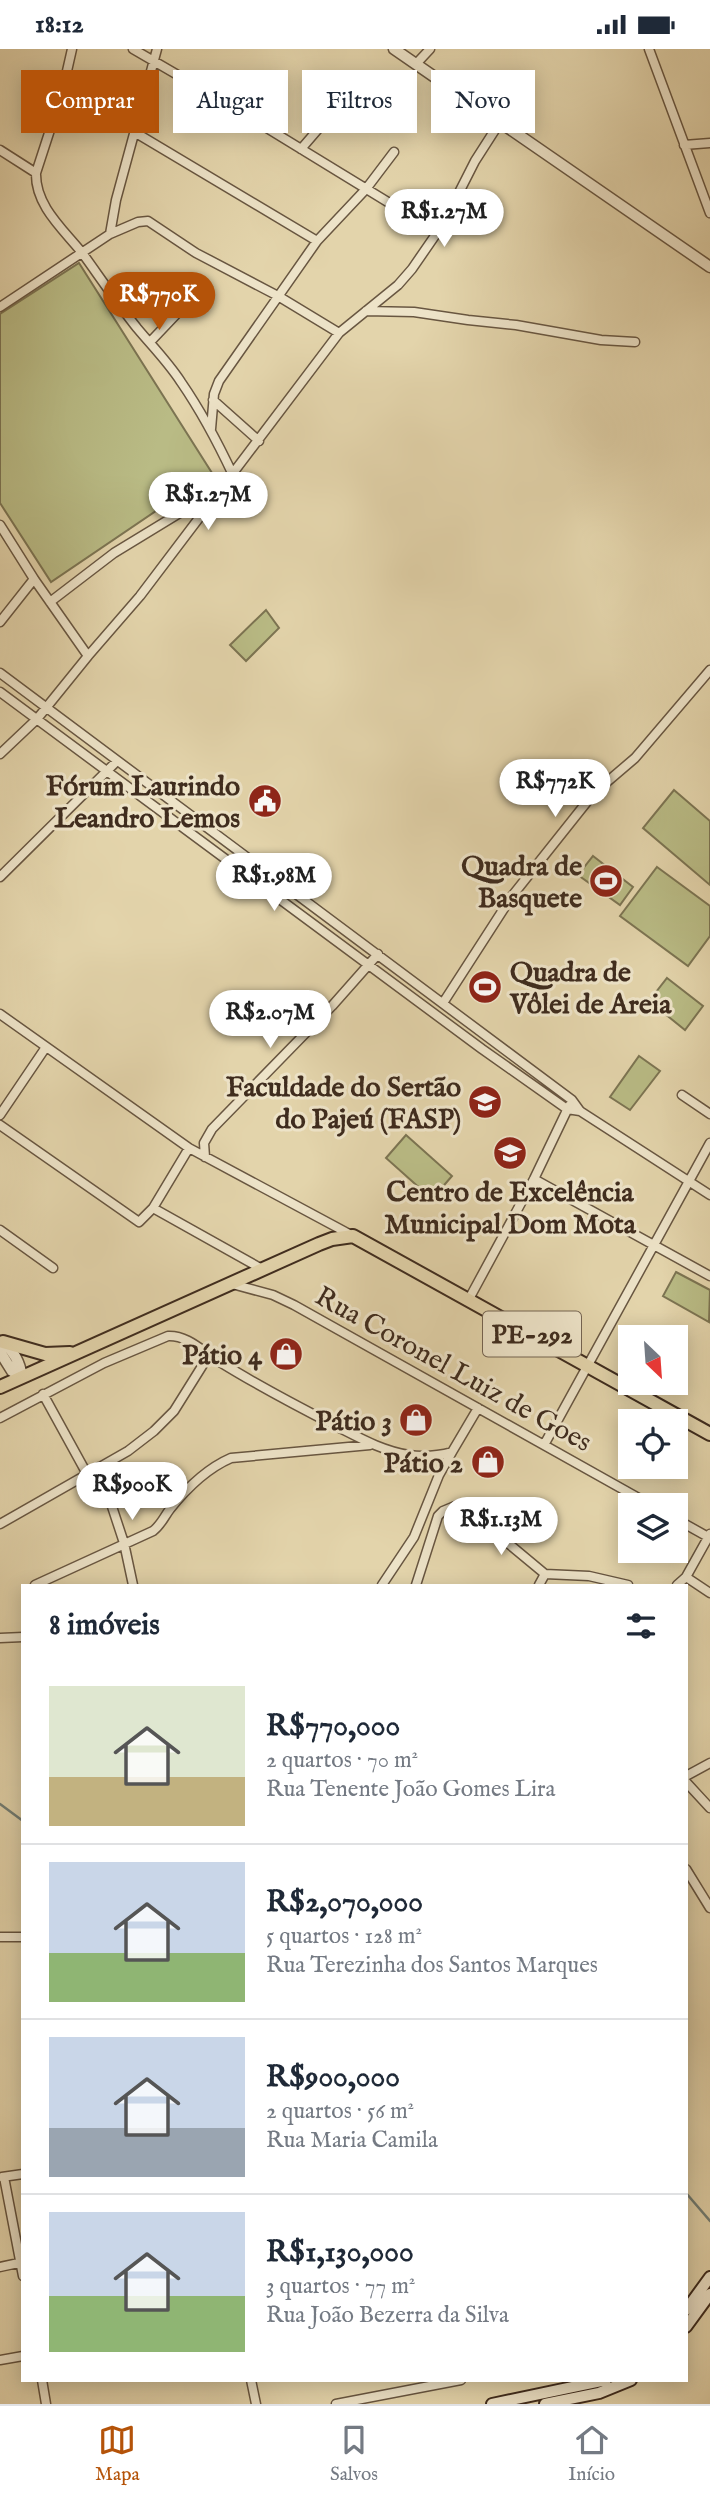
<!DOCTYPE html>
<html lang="pt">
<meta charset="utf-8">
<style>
:root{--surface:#fff;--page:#f6f6f7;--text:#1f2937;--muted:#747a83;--line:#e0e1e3;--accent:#b45309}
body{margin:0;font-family:"IM FELL English",serif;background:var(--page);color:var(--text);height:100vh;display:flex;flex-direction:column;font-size:26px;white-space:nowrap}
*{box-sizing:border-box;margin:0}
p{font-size:23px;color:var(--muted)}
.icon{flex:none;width:38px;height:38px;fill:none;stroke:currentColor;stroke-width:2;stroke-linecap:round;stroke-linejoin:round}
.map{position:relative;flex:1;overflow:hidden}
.side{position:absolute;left:21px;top:1535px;width:667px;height:798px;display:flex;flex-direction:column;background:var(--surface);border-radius:0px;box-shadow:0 4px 18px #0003}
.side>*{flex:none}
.top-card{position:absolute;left:21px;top:21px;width:668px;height:63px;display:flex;gap:14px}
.needle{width:46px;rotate:155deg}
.tools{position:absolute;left:618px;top:1276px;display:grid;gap:14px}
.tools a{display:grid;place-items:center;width:70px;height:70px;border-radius:0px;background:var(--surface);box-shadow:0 4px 18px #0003;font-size:35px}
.price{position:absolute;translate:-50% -60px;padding:0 16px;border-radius:24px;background:#fff;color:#222;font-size:23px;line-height:46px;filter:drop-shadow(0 2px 4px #0008)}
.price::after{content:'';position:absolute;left:50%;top:42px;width:21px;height:16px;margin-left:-10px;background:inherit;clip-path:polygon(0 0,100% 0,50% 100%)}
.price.on{background:var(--accent);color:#fff}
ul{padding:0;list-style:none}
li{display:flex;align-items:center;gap:21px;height:175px;padding:0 28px}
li+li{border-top:2px solid var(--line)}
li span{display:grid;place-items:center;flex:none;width:196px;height:140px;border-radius:0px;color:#555}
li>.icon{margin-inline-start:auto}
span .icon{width:84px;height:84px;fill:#fffc;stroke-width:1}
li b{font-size:30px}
h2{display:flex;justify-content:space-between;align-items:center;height:84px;padding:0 28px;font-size:30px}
.tag{padding:0 24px;border-radius:0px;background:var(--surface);box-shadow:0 4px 18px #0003;font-size:24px;line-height:63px}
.tag.on{background:var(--accent);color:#fff}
.status{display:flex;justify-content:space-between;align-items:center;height:49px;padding:0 35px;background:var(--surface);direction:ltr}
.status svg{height:19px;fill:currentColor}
.tab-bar{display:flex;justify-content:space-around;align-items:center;height:98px;border-top:2px solid var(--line);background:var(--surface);font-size:19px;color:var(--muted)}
.tab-bar a{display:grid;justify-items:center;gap:4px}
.tab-bar .on{color:var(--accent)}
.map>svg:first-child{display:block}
.green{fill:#b9bb85;stroke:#7c7452;stroke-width:2}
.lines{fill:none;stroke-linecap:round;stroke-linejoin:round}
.stream{stroke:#737f76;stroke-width:2.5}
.minor-casing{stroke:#685641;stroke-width:11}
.tertiary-casing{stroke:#685641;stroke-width:13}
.secondary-casing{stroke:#3f2c1e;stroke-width:14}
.primary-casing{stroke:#3f2c1e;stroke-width:16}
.minor{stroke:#ede3c8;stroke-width:8}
.tertiary{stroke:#ede3c8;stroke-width:10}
.secondary{stroke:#ede3c8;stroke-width:10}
.primary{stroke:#e3d4ab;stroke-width:12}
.labels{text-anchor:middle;stroke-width:6;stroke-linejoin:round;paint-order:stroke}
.shield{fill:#ede3c8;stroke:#736351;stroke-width:2}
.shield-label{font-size:26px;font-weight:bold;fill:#3f2c1e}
.poi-label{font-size:28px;font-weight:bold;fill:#3f2c1e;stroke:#ede3c8;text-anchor:end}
.street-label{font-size:28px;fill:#3f2c1e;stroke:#ede3c8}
</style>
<div class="status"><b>18:12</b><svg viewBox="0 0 49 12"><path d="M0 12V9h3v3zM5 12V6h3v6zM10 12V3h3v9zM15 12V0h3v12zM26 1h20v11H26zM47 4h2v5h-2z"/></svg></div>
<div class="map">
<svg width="710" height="2355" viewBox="0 0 710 2355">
<rect width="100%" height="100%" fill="#e3d4ab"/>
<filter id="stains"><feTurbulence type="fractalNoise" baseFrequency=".00286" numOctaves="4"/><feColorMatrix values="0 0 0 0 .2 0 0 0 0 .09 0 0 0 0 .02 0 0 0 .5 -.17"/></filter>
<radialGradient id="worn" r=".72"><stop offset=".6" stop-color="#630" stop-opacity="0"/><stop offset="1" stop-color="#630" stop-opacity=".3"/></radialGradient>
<path class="green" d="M79 214 212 424 51 533 0 454V265Z
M266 561 279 579 246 612 230 596Z
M674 741 710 772V836L643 779Z
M593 807 633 838 620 856 578 826Z
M657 818 710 857V887L688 917 620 867Z
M487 923 499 932 484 952 472 943Z
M667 929 703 957 685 981 649 952Z
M639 1007 660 1022 630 1061 610 1048Z
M406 1086 452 1127 432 1150 386 1109Z
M676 1223 710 1241 709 1273 663 1247Z"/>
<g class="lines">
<path class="stream" d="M0 1755 23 1772
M686 2144 710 2172"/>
<g class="minor-casing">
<path id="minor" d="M72 0 62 44 36 124C35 157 64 181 83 205 101 230 118 255 137 279 152 297 168 313 181 333 201 362 218 394 233 426
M133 0 231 57 409 166 425 173 443 175
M649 0 710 164
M416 15 430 0
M474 55 497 28
M136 84 317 192
M684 96 710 94
M301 100 345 49
M0 101 36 124
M110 185 138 173 148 172 196 204 278 247 339 284
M0 258 110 185 116 151 157 0
M366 262 414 263 468 271 516 276 601 291 635 293
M150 293 187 254
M213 351 259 392
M211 380 214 345 219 332 317 192 366 140 394 103
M0 476 34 530 88 607
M50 553 114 504 219 440
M0 573 34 530
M0 624 572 1051 580 1062 710 1146
M0 643 482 1000 567 1060 580 1062
M0 705 37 670 88 607 140 547 339 284 398 236 412 220 443 175 475 112 500 73
M0 828 117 712
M443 954 512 847 594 744 635 709 710 621
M0 965 189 1099 353 1187
M682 1046 710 1065
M0 1066 46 998
M0 1076 139 1173 153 1159 189 1099
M205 1108 204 1094 212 1080 332 957 378 905
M534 1130 710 1227
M153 1159 262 1220
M0 1181 53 1219
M232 1235 273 1246 294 1256 651 1456
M469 1250 534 1130 569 1057
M43 1345 87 1425
M0 1369 104 1314 168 1287C188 1286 203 1303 220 1313 257 1336 295 1356 334 1376 358 1388 382 1402 409 1406 424 1408 437 1407 452 1403L478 1359
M544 1396 710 1094
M99 1418 124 1494 133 1536
M676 1470 710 1489
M0 1475 128 1402 154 1382 174 1362 209 1306
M686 1528 710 1544
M35 1536 153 1482C161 1476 164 1468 170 1460 186 1440 208 1419 231 1409L370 1396
M382 1536 414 1488 439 1426 452 1403
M416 1536 438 1467 443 1462 455 1457 474 1466 545 1525 589 1527 628 1536
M539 1536 545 1525
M677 1536 686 1528 710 1485
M0 1589 23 1588
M686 1727 710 1714
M686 1733 710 1759
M686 1820 710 1859
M0 1888H23
M2 2128 23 2125
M4 2128 23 2227
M0 2218 23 2213
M0 2311 23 2307
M42 2331 46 2355
M251 2331 256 2355
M336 2355 461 2331"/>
</g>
<g class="tertiary-casing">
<path id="tertiary" d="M394 0 710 218
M3 1293C14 1302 20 1314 22 1328
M0 1303 12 1322 22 1328"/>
</g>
<g class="secondary-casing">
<path id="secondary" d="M686 2261 710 2228
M686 2278 710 2245
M492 2355 606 2331
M545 2355 599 2344 631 2331"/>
</g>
<g class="primary-casing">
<path id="primary" d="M3 1293 45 1305 70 1304
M0 1338 319 1195 332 1190 353 1187 710 1385"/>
</g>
<use href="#minor" class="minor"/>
<use href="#tertiary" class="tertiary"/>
<use href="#secondary" class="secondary"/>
<use href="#primary" class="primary"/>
</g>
<defs>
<g id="civic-disc" transform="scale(1.75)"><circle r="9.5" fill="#8f2418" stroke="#ede3c8"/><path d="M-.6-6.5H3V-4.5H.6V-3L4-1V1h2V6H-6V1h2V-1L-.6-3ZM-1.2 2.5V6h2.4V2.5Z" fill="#fff"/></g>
<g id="stadium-disc" transform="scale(1.75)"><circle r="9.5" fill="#8f2418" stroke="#ede3c8"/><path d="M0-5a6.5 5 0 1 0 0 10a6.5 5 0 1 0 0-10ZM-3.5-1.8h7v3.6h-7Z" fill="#fff"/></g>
<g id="university-disc" transform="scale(1.75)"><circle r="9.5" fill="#8f2418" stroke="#ede3c8"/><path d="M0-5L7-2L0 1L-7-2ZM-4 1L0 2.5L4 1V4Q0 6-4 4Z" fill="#fff"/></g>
<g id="school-disc" transform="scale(1.75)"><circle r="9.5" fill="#8f2418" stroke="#ede3c8"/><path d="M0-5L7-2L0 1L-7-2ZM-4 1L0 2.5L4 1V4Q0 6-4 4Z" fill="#fff"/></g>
<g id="shop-disc" transform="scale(1.75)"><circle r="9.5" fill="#8f2418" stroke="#ede3c8"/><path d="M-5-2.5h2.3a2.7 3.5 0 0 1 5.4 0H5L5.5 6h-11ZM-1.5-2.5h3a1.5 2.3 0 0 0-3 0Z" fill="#fff"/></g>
</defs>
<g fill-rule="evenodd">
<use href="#civic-disc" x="265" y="752"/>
<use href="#stadium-disc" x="606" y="832"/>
<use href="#stadium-disc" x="485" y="938"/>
<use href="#university-disc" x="485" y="1053"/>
<use href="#school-disc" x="510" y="1104"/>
<use href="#shop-disc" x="286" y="1305"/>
<use href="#shop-disc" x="416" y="1371"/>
<use href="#shop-disc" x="488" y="1413"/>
</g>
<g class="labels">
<rect class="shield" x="483" y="1262.5" width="98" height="45" rx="5"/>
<g class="shield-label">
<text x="532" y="1294">PE-292</text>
</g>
<g class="poi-label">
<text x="240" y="746">Fórum Laurindo<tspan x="240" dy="32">Leandro Lemos</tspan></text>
<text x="582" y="826">Quadra de<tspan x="582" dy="32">Basquete</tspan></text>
<text x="510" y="932" text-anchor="start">Quadra de<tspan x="510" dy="32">Vôlei de Areia</tspan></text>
<text x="461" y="1047">Faculdade do Sertão<tspan x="461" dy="32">do Pajeú (FASP)</tspan></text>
<text x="510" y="1152" text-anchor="middle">Centro de Excelência<tspan x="510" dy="32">Municipal Dom Mota</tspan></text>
<text x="262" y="1315">Pátio 4</text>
<text x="392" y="1381">Pátio 3</text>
<text x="463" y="1423">Pátio 2</text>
</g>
<g class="street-label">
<text transform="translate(454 1319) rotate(29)" y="10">Rua Coronel Luiz de Goes</text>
</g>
</g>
<rect width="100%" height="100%" filter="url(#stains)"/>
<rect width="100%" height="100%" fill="url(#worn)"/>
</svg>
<div class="tools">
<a><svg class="needle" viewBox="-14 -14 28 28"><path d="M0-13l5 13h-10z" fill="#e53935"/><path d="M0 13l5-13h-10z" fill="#747a83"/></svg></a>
<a><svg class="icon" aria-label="locate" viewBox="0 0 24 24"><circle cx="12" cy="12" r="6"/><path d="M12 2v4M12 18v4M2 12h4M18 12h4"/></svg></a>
<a><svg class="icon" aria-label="layers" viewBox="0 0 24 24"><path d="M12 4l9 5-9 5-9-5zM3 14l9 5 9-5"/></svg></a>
</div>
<b class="price" style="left:444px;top:200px">R$1.27M</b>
<b class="price on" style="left:159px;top:283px">R$770K</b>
<b class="price" style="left:208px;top:483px">R$1.27M</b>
<b class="price" style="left:555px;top:770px">R$772K</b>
<b class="price" style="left:274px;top:864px">R$1.98M</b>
<b class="price" style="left:270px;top:1001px">R$2.07M</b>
<b class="price" style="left:132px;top:1473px">R$900K</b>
<b class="price" style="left:501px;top:1508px">R$1.13M</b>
<div class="top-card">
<a class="tag on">Comprar</a>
<a class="tag">Alugar</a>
<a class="tag">Filtros</a>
<a class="tag">Novo</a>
</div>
<section class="side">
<h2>8 imóveis<svg class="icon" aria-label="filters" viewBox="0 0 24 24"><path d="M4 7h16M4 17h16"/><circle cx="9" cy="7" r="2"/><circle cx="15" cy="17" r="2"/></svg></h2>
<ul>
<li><span style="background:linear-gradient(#dfe7d0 65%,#c2b280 0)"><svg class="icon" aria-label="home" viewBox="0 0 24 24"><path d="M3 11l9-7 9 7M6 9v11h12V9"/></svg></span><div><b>R$770,000</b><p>2 quartos · 70 m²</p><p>Rua Tenente João Gomes Lira</p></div></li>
<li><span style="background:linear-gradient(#c9d6e8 65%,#8fb573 0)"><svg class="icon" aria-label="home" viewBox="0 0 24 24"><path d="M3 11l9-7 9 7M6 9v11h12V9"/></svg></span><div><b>R$2,070,000</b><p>5 quartos · 128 m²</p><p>Rua Terezinha dos Santos Marques</p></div></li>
<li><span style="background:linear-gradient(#c9d6e8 65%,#9aa5b1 0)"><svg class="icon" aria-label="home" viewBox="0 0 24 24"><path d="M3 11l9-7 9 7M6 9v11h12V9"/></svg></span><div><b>R$900,000</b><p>2 quartos · 56 m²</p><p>Rua Maria Camila</p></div></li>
<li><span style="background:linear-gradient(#c9d6e8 60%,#8fb573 0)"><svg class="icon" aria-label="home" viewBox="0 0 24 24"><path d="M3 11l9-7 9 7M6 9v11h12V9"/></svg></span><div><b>R$1,130,000</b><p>3 quartos · 77 m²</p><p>Rua João Bezerra da Silva</p></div></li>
</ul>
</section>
</div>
<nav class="tab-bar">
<a class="on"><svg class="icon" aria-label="map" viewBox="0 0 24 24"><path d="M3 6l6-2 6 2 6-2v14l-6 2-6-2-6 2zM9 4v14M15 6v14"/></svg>Mapa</a>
<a><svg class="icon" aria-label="saved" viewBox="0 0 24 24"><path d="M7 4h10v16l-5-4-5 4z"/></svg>Salvos</a>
<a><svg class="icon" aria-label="home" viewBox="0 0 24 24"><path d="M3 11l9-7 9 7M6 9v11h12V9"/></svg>Início</a>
</nav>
